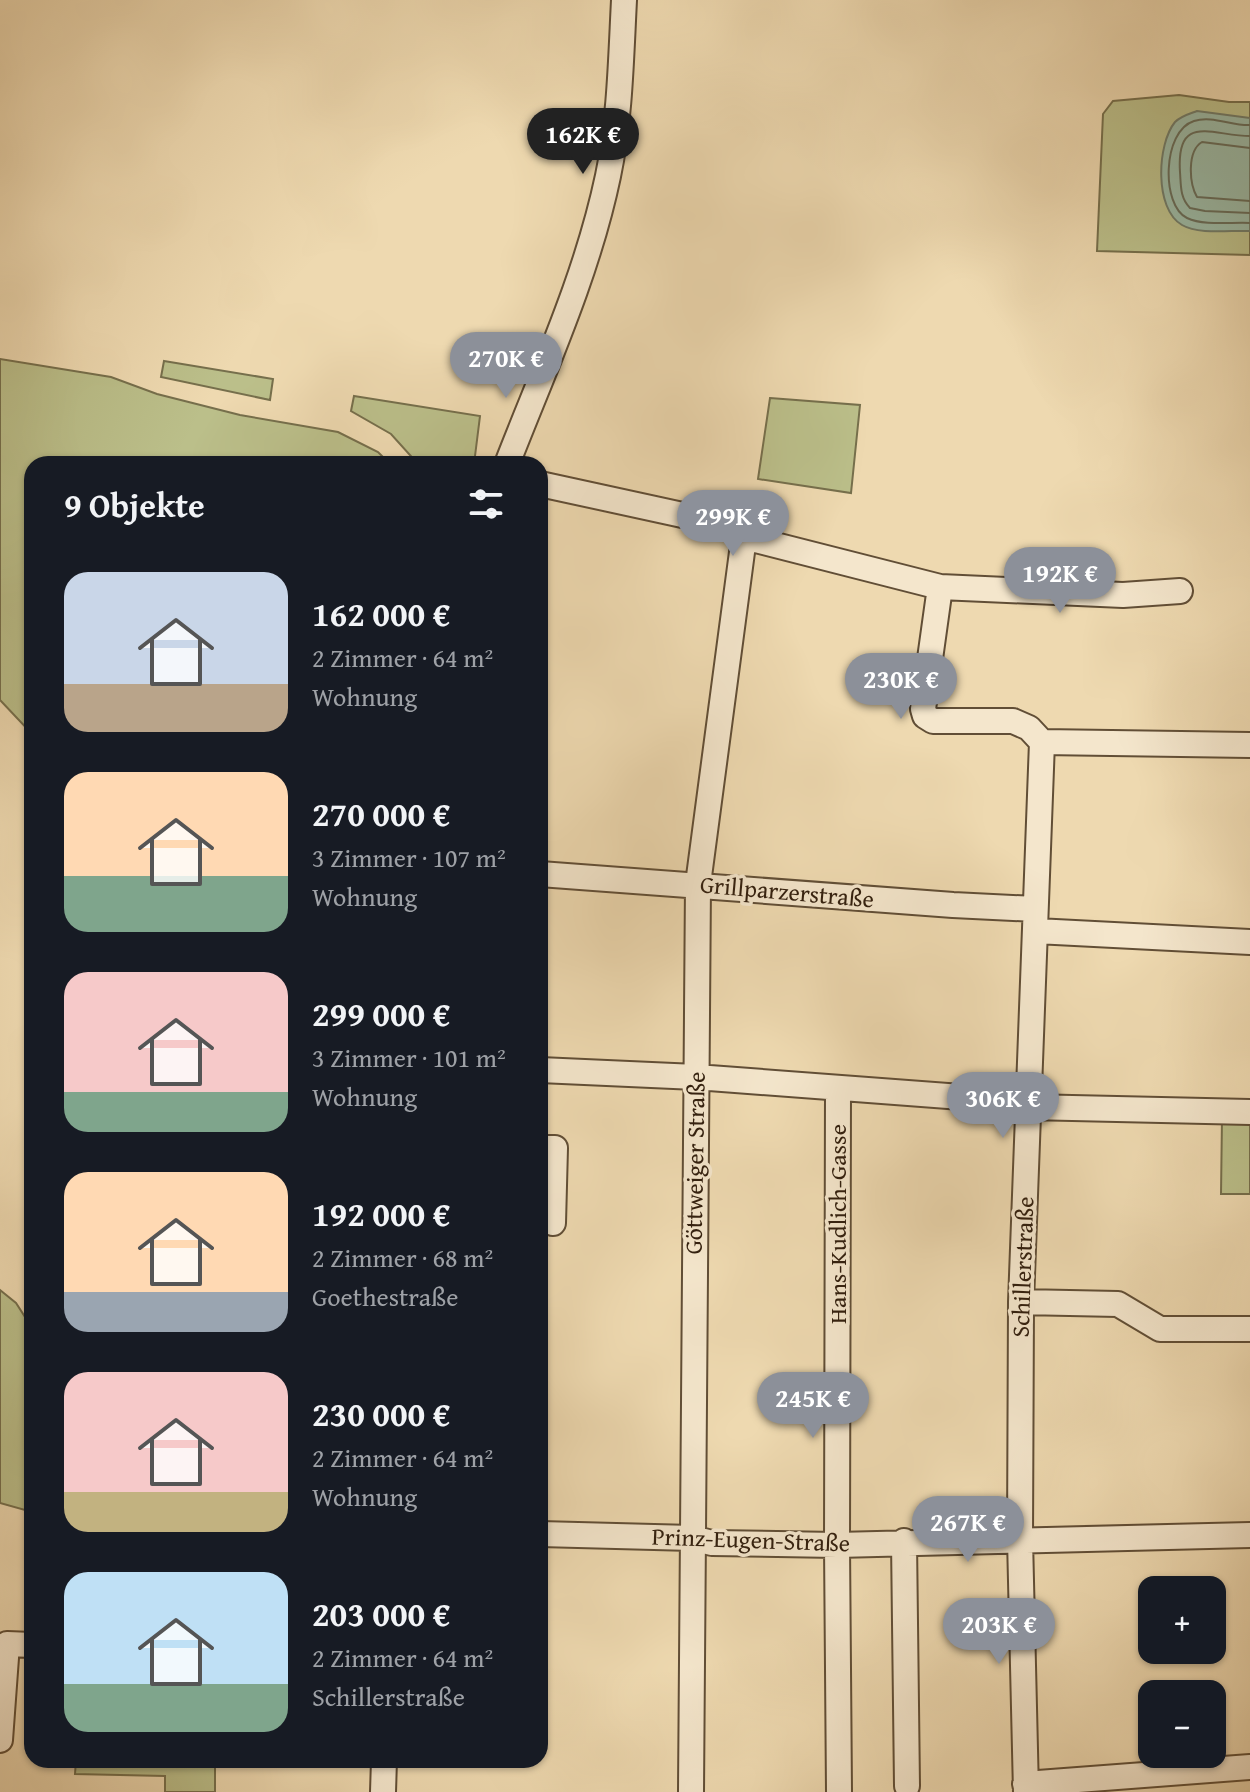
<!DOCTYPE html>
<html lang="de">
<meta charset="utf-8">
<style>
:root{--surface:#171b24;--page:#242831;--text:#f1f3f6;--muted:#9ea1a6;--accent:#8c9099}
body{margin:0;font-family:"Gentium Book Plus",serif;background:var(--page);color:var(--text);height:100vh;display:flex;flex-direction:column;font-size:30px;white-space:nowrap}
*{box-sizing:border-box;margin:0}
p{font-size:26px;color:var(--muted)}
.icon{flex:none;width:44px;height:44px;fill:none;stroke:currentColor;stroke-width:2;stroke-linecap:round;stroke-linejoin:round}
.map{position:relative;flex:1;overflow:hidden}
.drawer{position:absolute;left:24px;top:456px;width:524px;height:1312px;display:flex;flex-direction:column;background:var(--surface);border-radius:24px;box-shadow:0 2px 6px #0004}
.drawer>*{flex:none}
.fabs{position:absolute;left:1138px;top:1576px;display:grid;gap:16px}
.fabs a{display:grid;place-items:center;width:88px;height:88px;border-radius:16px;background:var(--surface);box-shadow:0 2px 6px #0004;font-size:40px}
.price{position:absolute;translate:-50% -68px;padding:0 18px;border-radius:28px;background:var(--accent);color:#fff;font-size:26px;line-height:52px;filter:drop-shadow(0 2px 4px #0008)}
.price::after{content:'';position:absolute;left:50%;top:48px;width:24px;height:18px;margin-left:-12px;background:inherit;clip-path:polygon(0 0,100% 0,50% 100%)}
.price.active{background:#222;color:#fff}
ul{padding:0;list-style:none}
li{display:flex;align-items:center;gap:24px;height:200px;padding:0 40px}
li span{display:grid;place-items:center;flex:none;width:224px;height:160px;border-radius:24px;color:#555}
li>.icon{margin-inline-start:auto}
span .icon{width:96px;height:96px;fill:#fffc;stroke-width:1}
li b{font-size:34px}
h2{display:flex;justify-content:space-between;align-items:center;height:96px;padding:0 40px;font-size:34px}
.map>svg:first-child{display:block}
.green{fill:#bbbf8a;stroke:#766f4c;stroke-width:2}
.water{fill:#9abaa7;stroke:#707c6a;stroke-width:2}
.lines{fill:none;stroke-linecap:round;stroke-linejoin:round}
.shore{stroke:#666c5a;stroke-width:2}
.minor-casing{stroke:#614e36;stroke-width:28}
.minor{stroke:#f4e6cc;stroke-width:24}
.labels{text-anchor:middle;stroke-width:7;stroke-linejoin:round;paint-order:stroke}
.street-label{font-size:24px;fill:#321f0e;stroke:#f4e6cc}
</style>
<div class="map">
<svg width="1250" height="1792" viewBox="0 0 1250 1792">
<rect width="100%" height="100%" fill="#eed9b0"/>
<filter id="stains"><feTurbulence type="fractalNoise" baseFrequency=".0025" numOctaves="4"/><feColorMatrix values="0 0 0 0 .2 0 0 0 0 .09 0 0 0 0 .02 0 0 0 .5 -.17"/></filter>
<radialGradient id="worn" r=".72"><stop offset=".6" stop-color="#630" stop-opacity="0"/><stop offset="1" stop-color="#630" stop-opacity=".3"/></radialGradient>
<path class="green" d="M1179 95 1229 102H1250V255L1097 251 1103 114 1113 101Z
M0 359 111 377 157 394 240 415 338 432 378 452 390 464H32V734L0 700Z
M164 361 273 379 270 400 161 377Z
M354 396 480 416 474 464H418L391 434 351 411Z
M770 398 860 405 851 493 758 479Z
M1222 1118 1250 1119V1194H1221Z
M0 1290 16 1303 27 1320 32 1292V1512L0 1503Z
M76 1760H215V1792H165V1776L75 1774Z"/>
<path class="water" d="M1197 111 1250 118V231C1231 230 1199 235 1182 225 1154 209 1157 144 1175 122 1181 116 1189 114 1197 111Z"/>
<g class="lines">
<path class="shore" d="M1250 125C1232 126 1212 115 1194 121 1162 131 1161 206 1187 218 1204 226 1231 222 1250 223
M1250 136C1212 136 1176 112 1180 172 1181 186 1180 198 1190 208L1205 211 1250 213
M1250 148 1202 142C1187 151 1189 183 1197 197L1250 201"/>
<g class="minor-casing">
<path id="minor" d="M507 464C544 369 587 276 608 176 620 119 621 58 624 0
M540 484 733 526 744 537 940 587 1123 595 1180 591
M940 587 923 709 925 716 933 721H1013L1029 728 1042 742 1250 745
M540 874 953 905 1035 909
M1036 931 1250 942
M540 1070 696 1077 1001 1100 1028 1107 1250 1112
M838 1089 837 1545 839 1792
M540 1148H555L553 1223
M1021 1302 1118 1304 1160 1329H1250
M540 1534 692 1538 712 1543 837 1545 1250 1535
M904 1541 907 1786
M0 1740 7 1644 32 1645
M1025 1784 1250 1767
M383 1792 384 1760
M691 1792 698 884 744 537
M1026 1792 1020 1539 1021 1302 1042 742"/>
</g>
<use href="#minor" class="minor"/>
</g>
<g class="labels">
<g class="street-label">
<text transform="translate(787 892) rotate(5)" y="8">Grillparzerstraße</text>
<text transform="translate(695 1163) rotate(-89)" y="8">Göttweiger Straße</text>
<text transform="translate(838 1224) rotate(-90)" y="8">Hans-Kudlich-Gasse</text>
<text transform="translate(1023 1267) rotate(-88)" y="8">Schillerstraße</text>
<text transform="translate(751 1540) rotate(2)" y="8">Prinz-Eugen-Straße</text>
</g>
</g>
<rect width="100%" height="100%" filter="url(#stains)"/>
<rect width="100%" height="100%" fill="url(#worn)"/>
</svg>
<div class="fabs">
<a>+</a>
<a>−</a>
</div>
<b class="price active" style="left:583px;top:176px">162K €</b>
<b class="price" style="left:506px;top:400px">270K €</b>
<b class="price" style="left:733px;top:558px">299K €</b>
<b class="price" style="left:1060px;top:615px">192K €</b>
<b class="price" style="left:901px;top:721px">230K €</b>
<b class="price" style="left:1003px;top:1140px">306K €</b>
<b class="price" style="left:813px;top:1440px">245K €</b>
<b class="price" style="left:968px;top:1564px">267K €</b>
<b class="price" style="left:999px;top:1666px">203K €</b>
<section class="drawer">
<h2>9 Objekte<svg class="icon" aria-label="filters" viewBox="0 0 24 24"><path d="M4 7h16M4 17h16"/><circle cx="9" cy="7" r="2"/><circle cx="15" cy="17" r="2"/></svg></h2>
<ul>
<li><span style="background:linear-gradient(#c9d6e8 70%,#b9a48a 0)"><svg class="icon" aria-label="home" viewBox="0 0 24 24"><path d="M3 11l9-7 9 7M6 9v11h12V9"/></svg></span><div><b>162 000 €</b><p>2 Zimmer · 64 m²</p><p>Wohnung</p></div></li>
<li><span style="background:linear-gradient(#ffd9b3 65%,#7fa58c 0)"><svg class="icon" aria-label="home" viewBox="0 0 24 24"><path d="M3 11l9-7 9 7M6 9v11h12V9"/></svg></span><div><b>270 000 €</b><p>3 Zimmer · 107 m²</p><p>Wohnung</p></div></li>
<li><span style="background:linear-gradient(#f6c9c9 75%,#7fa58c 0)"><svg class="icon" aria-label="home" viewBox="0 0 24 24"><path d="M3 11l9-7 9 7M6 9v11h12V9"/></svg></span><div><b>299 000 €</b><p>3 Zimmer · 101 m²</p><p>Wohnung</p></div></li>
<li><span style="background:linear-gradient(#ffd9b3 75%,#9aa5b1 0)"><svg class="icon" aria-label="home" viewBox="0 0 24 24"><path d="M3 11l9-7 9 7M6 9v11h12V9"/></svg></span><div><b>192 000 €</b><p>2 Zimmer · 68 m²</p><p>Goethestraße</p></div></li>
<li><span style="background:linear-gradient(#f6c9c9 75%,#c2b280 0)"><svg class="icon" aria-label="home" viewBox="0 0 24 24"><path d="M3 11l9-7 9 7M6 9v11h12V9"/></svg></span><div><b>230 000 €</b><p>2 Zimmer · 64 m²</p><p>Wohnung</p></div></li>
<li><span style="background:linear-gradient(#bfe0f5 70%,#7fa58c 0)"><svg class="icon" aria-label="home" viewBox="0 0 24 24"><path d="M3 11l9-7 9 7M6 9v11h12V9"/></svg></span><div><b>203 000 €</b><p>2 Zimmer · 64 m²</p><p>Schillerstraße</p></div></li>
</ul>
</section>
</div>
